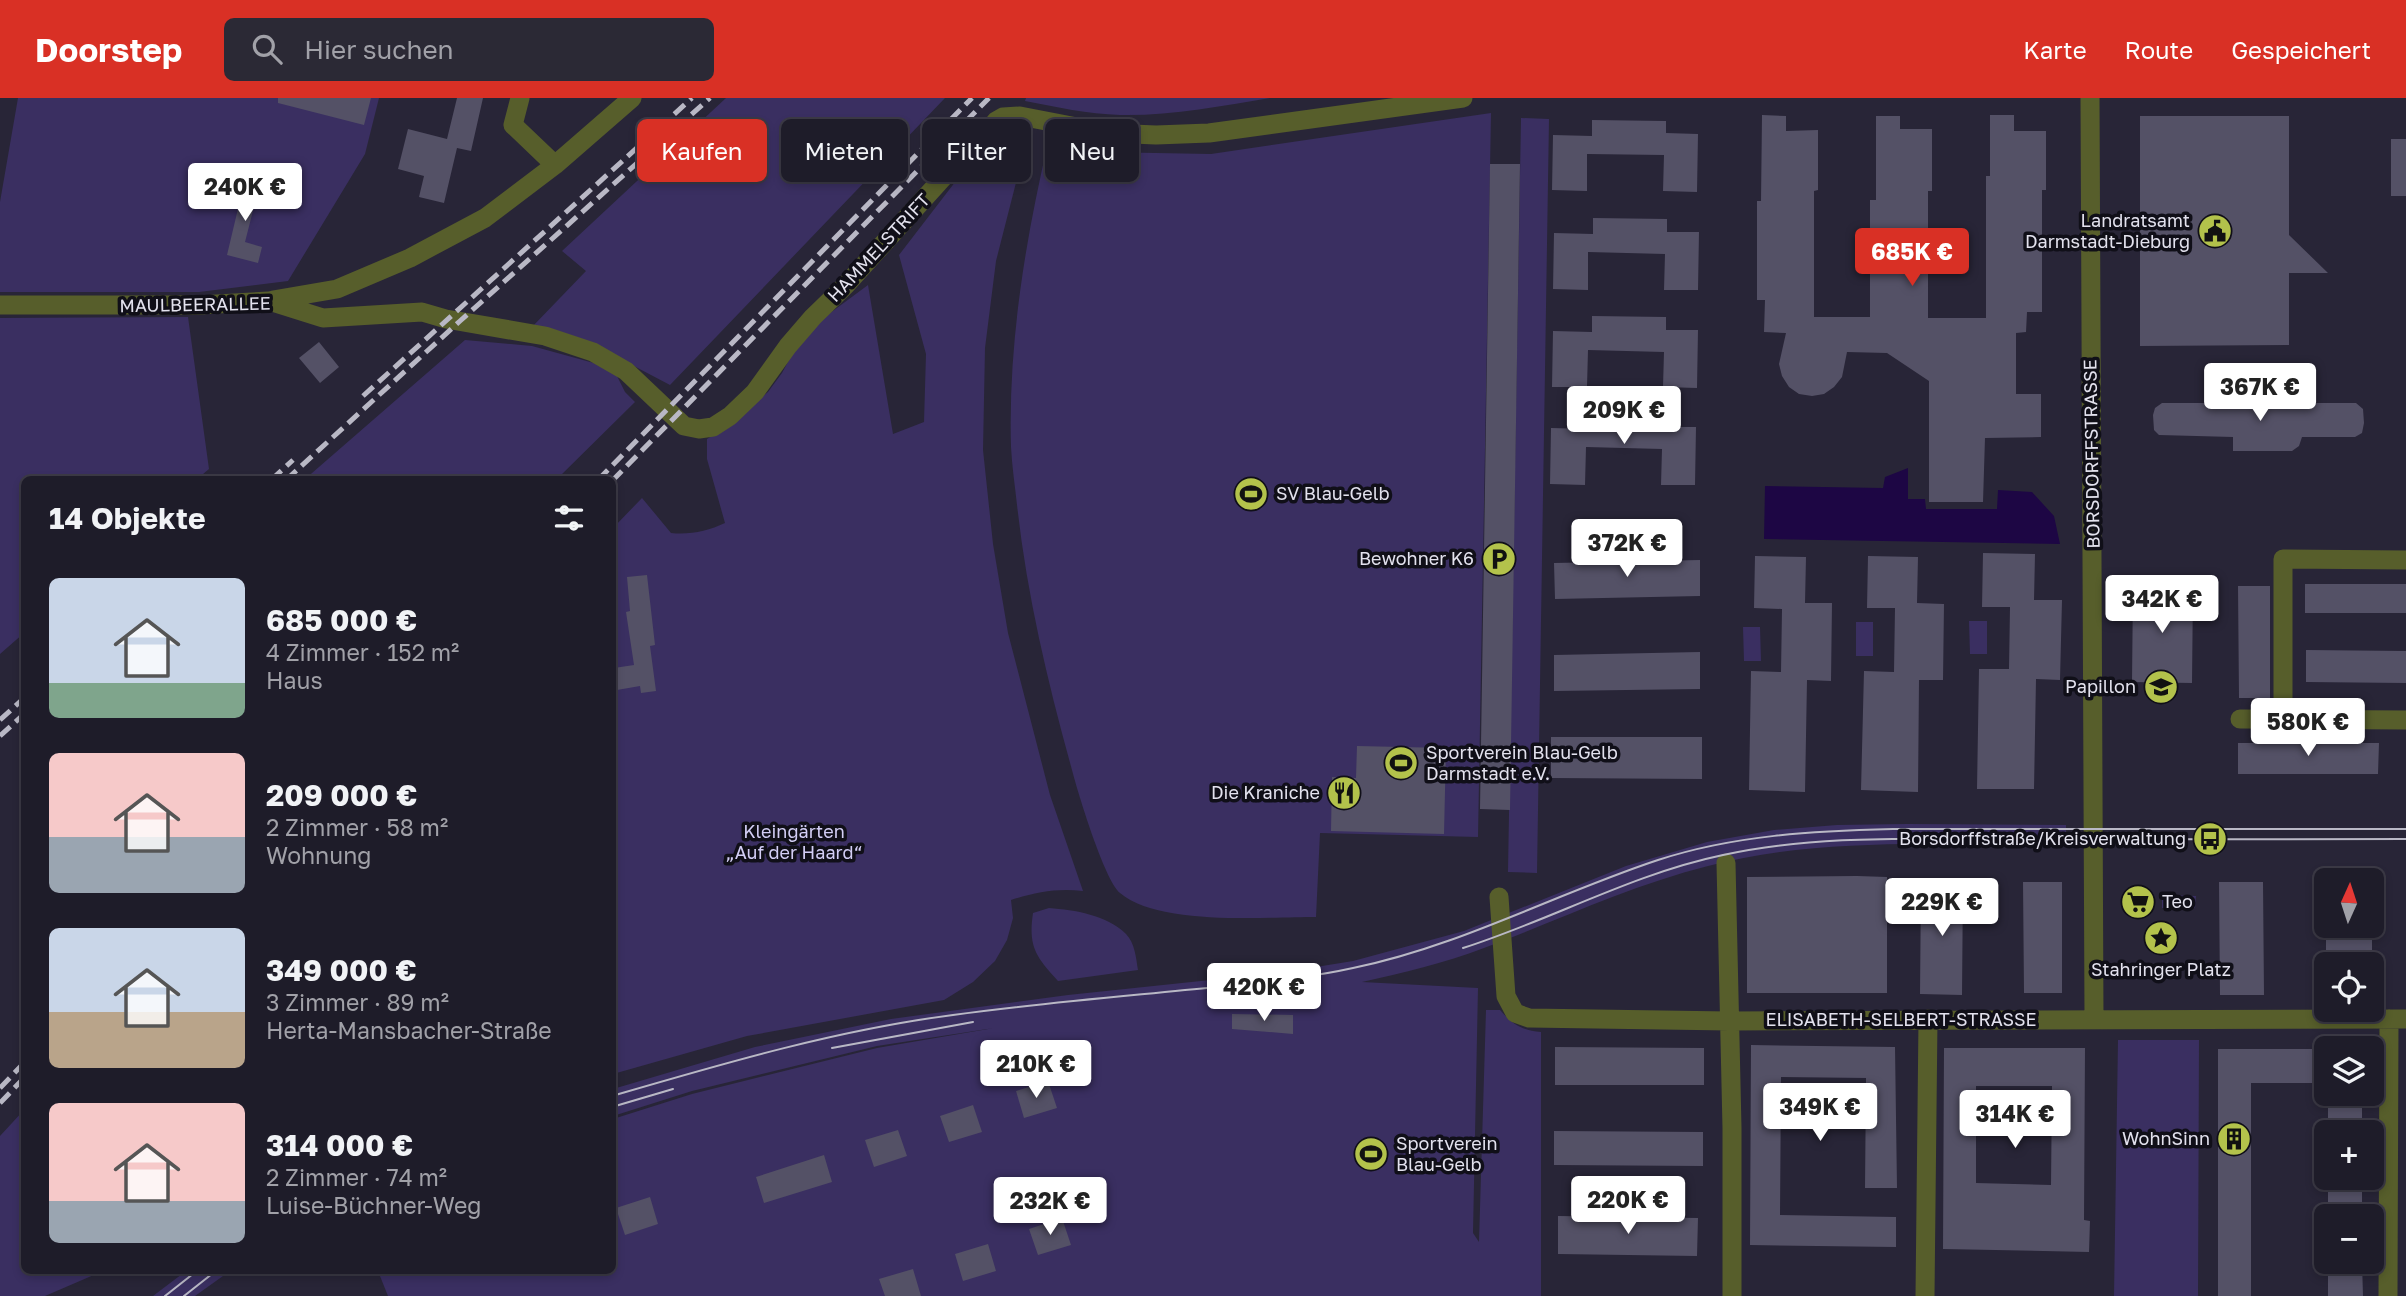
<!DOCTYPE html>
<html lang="de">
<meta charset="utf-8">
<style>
:root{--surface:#1e1c29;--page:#2b2935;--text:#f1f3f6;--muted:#a1a1a8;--line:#3c3a46;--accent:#d93025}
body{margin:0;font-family:"Golos Text",sans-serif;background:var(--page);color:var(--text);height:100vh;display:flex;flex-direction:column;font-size:26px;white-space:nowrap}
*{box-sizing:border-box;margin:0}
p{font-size:23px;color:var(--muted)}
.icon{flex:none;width:38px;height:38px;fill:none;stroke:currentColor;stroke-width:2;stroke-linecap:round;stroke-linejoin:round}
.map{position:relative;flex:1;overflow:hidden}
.side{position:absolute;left:21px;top:378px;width:595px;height:798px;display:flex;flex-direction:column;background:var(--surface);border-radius:10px;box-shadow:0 4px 10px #0003,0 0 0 2px var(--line)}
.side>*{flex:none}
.hud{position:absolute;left:637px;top:21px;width:665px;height:63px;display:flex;gap:14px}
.needle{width:46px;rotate:3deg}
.controls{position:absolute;left:2314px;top:770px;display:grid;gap:14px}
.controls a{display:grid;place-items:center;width:70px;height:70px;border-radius:10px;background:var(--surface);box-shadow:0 4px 10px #0003,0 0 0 2px var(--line);font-size:35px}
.price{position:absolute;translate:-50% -60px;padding:0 16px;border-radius:7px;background:#fff;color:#222;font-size:23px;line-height:46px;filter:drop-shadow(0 2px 4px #0008)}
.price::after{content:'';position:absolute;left:50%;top:42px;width:21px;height:16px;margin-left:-10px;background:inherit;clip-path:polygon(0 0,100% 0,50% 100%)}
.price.active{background:var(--accent);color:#fff}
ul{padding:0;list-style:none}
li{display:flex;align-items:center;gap:21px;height:175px;padding:0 28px}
li span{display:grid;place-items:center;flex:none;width:196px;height:140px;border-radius:10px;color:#555}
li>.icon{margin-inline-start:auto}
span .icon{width:84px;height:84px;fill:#fffc;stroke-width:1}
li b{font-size:30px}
h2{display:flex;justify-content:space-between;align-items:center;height:84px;padding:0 28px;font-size:30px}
.pill{padding:0 24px;border-radius:10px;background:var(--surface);box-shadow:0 4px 10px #0003,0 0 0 2px var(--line);font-size:24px;line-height:63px}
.pill.active{background:var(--accent);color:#fff}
header{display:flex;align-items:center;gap:42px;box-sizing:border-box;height:98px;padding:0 35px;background:var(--accent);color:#fff}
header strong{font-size:33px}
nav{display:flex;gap:38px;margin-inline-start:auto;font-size:24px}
.search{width:490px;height:63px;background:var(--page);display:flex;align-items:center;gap:18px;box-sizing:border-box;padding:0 24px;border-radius:10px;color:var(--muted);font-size:26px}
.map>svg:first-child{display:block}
.green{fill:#3a2f61}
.water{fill:#1d0644}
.building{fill:#545166;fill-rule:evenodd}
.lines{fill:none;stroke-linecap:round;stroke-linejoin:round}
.minor{stroke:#575e2b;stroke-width:19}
.tram{stroke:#b9b8c5;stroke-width:2}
.rail{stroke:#b9b8c5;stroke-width:5;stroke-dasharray:14 7;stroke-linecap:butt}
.labels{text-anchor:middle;stroke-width:7;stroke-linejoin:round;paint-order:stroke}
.poi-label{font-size:18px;fill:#e3e2ee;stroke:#100f18;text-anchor:end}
.street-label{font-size:18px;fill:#e3e2ee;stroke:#100f18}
.park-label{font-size:18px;fill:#d3cef5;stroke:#100f18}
</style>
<header>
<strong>Doorstep</strong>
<div class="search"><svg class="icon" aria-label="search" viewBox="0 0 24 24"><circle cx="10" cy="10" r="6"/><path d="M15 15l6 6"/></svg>Hier suchen</div>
<nav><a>Karte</a><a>Route</a><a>Gespeichert</a></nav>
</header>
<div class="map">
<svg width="2406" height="1198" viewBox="0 0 2406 1198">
<rect width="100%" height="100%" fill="#282537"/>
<path class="green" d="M18 0H379L365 56 288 183 199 194H0V104Z
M726 0H945L670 287 613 257 532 229 586 173 562 153Z
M1026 0H1270C1221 8 1170 18 1120 17 1088 16 1056 9 1025 3Z
M1491 15 1478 739 1320 735 1316 819C1264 819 1159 828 1120 795 1104 781 1078 695 1072 672 1048 585 1027 498 1017 407 1015 388 1012 369 1011 349 1008 247 1025 144 1048 45L1100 54 1211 56Z
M1521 20 1549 21 1537 775 1508 774Z
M982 49 1008 52 1019 56 1020 69 996 163 985 250 983 352 993 446 1008 535 1050 697 1083 793C1057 790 1036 794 1011 802L1013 820 1007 842 995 863 973 884 944 902 747 938 613 976V430L642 400 671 435C690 437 708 433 725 425L707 361V341L723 331 768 294 782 275 796 249 818 224 868 187 893 336 924 324 926 256 899 157Z
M188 219 209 371 197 381 24 382V535L0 556V220Z
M465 242 532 248 601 267 617 278 625 294 635 304 557 381 304 382Z
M1969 523H1987V556H1970Z
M1856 524H1873V558H1856Z
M1743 529H1760L1761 563H1744Z
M1907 726 2066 727V748C1949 747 1821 738 1708 768 1629 788 1559 822 1484 850 1444 865 1403 875 1362 884L1478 890 1473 1135 1479 1144 1486 912H1500C1513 927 1522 932 1541 934V1198H388L378 1173 612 1172 613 1021 692 996 877 950 994 930 877 948 692 993 613 1018V991L755 949 891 921 1068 897 1285 874 1353 863 1464 833 1626 768 1707 744 1774 732 1837 727Z
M2162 797 2196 798 2195 810H2162Z
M1049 810C1075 812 1107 817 1126 836 1135 845 1136 860 1138 872L1058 883C1036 859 1028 849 1033 815Z
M2118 942H2199L2198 1198H2114Z
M24 1012V1172L103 1173 45 1198H0V1038Z
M186 1173V1172L230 1173 195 1198H153Z"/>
<path class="water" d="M1908 370V401H1925L1926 411H1997L1998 392 2032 394 2054 418 2060 446 1764 441 1765 388 1883 390 1885 379Z"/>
<path class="building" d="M278 0H371L364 27 278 5Z
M457 0H483L471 53 457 50 444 105 419 99 424 78 398 71 408 31 447 41Z
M1762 17 1786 18V33L1818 32V92L1814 93V219H1870V102H1876V18H1900V31H1932V93H1928V220H1986V78H1990V17H2014V33H2046V92H2042V214H2027L2026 234 2016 235V296H2041V339L1985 340 1983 404H1929V283L1887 255 1847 254 1842 279 1834 289 1824 296 1812 298 1799 296 1789 289 1782 278 1779 266 1786 235 1764 234 1765 202H1757V103H1761Z
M2140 18H2289V137L2328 175H2289V247L2140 248Z
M1592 22 1666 23V35L1698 36 1697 94 1663 93 1664 57 1587 56V93L1552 92 1553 37 1592 38Z
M2391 41H2406V98H2391Z
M1490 66H1520L1510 712 1480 711Z
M246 77 261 81 245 144 262 149 258 165 227 157Z
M1593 120 1667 121V134H1699L1698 192H1664L1665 156 1588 154V192L1553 191 1554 135 1593 136Z
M1592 218 1666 219V232H1698L1697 290 1663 289 1664 254 1588 252 1587 289H1552L1553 233 1592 234Z
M319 244 339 269 320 285 299 260Z
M2162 305H2356L2363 311 2364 325 2362 335 2355 339H2302L2299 348 2292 353H2233V339L2159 337 2154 332 2153 317 2155 310Z
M1590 315 1664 317V329H1696L1695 387H1661L1662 351 1586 349 1585 387 1550 386 1551 330 1590 331Z
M1983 455 2035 456 2034 502H2062L2060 582 2036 581 2034 691H1977L1979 571H2009L2010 509H1982Z
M1755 458 1806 459 1805 505H1832L1831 583 1807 582 1805 694 1749 692 1751 573 1781 574 1782 511 1754 510Z
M1868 458 1918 459 1917 505 1944 506 1943 582H1919L1918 694 1861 692 1864 573 1894 574 1895 510H1867Z
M1700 462V498L1555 501 1554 465Z
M647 477 655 547 650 548 656 593 641 595 640 588 617 592 614 570 634 567 626 514 630 513 627 479Z
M2305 486H2406V515H2305Z
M2133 488 2193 489 2192 585 2132 584Z
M2238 488H2270V600H2239Z
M2306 552 2406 553V585L2306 584Z
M1700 554V591L1554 593V557Z
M1551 639H1702V681L1551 680Z
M2238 645H2379L2378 676H2238Z
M1357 648 1446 650 1444 736 1331 733 1332 679 1356 680Z
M1857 778 1887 779V895H1747V779Z
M1921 784H1963L1962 897 1920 896Z
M2023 784H2062V895H2024Z
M2219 784H2263L2264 897H2220Z
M2326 828H2372V866H2326Z
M1232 916 1293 917V936L1232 931Z
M1751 947 1895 949 1897 1090H1865L1866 980 1781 979 1780 1117 1896 1119V1149L1750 1147Z
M1555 949 1704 950V987H1555Z
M1944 950H2085L2084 1122 2090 1123 2089 1154 1943 1151ZM1976 988H2052L2051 1087 1976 1085Z
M2218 951H2326V985H2251V1198H2218Z
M1048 983 1057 1010 1024 1020 1016 993Z
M2328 996H2362V1034H2328Z
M973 1007 982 1034 949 1044 940 1018Z
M898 1032 907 1058 874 1069 865 1042Z
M1554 1033 1703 1034V1068L1554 1067Z
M824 1057 832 1084 764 1105 756 1079Z
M2328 1080H2362V1118H2328Z
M650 1099 658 1126 625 1137 616 1110Z
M1558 1118 1698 1120 1697 1158 1558 1156Z
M1062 1120 1071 1147 1038 1157 1029 1131Z
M988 1146 996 1173 963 1183 955 1156Z
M2328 1164H2362L2363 1198H2328Z
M913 1171 921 1198H885L879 1181Z"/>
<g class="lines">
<path class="minor" d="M520 0 513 27 555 67
M2090 0 2094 921
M273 202 337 191 410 160 485 120 555 67 632 0
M0 207H200L269 203 323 220 422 214 446 221 545 238 593 254 626 273 684 328 699 331 713 329 730 318 755 294 788 248 813 219 846 187 950 72 979 45 996 23 1003 19 1020 18 1108 35 1156 37 1209 35 1463 0
M2240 621 2406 622
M2283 622V461L2406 462
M1726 765 1732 1030V1198
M1499 799 1506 898 1515 915 1529 920 1729 923 2406 921
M1925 1198 1928 921
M2388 1198 2389 921"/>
<path class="tram" d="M1463 850C1551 822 1632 776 1723 757 1814 737 1910 741 2003 741 2137 741 2272 742 2406 741
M832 950 973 924
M612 998C725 965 837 932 953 917 1040 905 1128 898 1216 889 1262 884 1308 880 1353 870 1460 848 1555 796 1658 762 1735 737 1813 733 1893 731H2406
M612 1009 673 991
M165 1198 198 1172
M184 1198 217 1172"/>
<path class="rail" d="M363 298 692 0
M271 382 293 362
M286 382 460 223 710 0
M598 382 972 0
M612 383 989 0
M0 622 24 600
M0 638 24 616
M0 990 24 965
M0 1005 24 980"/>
</g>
<defs>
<g id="civic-disc" transform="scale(1.75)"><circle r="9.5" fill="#b3c24b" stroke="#100f18"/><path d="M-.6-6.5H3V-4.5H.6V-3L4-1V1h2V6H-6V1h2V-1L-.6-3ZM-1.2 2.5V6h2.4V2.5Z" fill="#111"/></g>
<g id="stadium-disc" transform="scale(1.75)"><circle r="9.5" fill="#b3c24b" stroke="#100f18"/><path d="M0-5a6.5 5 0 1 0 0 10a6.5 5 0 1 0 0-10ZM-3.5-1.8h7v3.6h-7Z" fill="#111"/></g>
<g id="parking-disc" transform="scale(1.75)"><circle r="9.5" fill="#b3c24b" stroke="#100f18"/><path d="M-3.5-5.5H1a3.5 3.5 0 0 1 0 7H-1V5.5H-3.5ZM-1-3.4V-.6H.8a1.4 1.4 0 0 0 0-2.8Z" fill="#111"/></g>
<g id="school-disc" transform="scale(1.75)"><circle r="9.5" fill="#b3c24b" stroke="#100f18"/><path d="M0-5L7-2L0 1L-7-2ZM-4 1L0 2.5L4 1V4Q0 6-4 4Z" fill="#111"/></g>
<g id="restaurant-disc" transform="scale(1.75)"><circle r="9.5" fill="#b3c24b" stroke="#100f18"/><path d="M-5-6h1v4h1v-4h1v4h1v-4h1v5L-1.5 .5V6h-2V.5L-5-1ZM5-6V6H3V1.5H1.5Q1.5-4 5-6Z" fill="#111"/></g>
<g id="bus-disc" transform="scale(1.75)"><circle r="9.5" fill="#b3c24b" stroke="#100f18"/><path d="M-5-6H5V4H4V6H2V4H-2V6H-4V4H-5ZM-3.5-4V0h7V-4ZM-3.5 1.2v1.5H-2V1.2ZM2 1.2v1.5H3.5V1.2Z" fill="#111"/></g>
<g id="supermarket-disc" transform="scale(1.75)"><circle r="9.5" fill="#b3c24b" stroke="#100f18"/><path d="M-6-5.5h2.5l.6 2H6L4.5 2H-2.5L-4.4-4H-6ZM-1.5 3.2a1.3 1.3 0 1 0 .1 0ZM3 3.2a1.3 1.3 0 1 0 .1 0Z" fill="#111"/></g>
<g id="sight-disc" transform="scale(1.75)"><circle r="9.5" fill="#b3c24b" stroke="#100f18"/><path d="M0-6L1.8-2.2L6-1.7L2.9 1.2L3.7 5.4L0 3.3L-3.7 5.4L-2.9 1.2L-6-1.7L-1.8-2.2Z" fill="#111"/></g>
<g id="building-disc" transform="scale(1.75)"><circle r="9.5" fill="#b3c24b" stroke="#100f18"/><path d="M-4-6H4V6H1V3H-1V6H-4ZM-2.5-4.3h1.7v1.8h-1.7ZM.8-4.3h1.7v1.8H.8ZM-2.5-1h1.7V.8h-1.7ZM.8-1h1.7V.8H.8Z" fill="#111"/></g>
</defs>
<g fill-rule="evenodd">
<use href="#civic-disc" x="2215" y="133"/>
<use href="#stadium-disc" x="1251" y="396"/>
<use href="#parking-disc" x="1499" y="461"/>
<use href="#school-disc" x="2161" y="589"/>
<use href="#stadium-disc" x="1401" y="665"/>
<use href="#restaurant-disc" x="1344" y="695"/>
<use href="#bus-disc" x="2210" y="741"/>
<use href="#supermarket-disc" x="2138" y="804"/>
<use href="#sight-disc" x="2161" y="840"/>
<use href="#building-disc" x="2234" y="1041"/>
<use href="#stadium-disc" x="1371" y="1056"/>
</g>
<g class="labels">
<g class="poi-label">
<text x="2190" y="129">Landratsamt<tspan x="2190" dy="21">Darmstadt-Dieburg</tspan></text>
<text x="1276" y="402" text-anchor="start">SV Blau-Gelb</text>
<text x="1474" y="467">Bewohner K6</text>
<text x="2136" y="595">Papillon</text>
<text x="1426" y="661" text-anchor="start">Sportverein Blau-Gelb<tspan x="1426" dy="21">Darmstadt e.V.</tspan></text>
<text x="1320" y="701">Die Kraniche</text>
<text x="2186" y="747">Borsdorffstraße/Kreisverwaltung</text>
<text x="2162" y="810" text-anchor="start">Teo</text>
<text x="2161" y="878" text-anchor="middle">Stahringer Platz</text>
<text x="2210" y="1047">WohnSinn</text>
<text x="1396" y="1052" text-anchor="start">Sportverein<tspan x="1396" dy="21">Blau-Gelb</tspan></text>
</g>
<g class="street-label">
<text transform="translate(879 150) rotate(-47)" y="6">HAMMELSTRIFT</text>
<text transform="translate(195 207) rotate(-1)" y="6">MAULBEERALLEE</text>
<text transform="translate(2092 356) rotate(-91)" y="6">BORSDORFFSTRASSE</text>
<text x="1901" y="928">ELISABETH-SELBERT-STRASSE</text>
</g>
<g class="park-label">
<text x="794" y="740">Kleingärten<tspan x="794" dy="21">„Auf der Haard“</tspan></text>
</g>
</g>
</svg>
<div class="controls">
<a><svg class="needle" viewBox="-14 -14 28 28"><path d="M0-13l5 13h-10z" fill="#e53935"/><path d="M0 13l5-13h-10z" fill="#a1a1a8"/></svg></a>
<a><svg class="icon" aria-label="locate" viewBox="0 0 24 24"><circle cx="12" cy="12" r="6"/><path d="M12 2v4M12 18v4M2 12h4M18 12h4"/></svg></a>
<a><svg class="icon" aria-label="layers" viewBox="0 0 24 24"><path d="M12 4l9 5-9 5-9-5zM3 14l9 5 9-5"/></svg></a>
<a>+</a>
<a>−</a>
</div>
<b class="price" style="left:245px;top:125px">240K €</b>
<b class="price active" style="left:1912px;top:190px">685K €</b>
<b class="price" style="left:2260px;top:325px">367K €</b>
<b class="price" style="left:1624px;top:348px">209K €</b>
<b class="price" style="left:1627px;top:481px">372K €</b>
<b class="price" style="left:2162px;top:537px">342K €</b>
<b class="price" style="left:2308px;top:660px">580K €</b>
<b class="price" style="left:1942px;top:840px">229K €</b>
<b class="price" style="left:1264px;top:925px">420K €</b>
<b class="price" style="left:1036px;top:1002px">210K €</b>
<b class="price" style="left:1820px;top:1045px">349K €</b>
<b class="price" style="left:2015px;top:1052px">314K €</b>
<b class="price" style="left:1628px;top:1138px">220K €</b>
<b class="price" style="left:1050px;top:1139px">232K €</b>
<div class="hud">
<a class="pill active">Kaufen</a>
<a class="pill">Mieten</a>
<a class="pill">Filter</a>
<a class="pill">Neu</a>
</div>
<section class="side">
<h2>14 Objekte<svg class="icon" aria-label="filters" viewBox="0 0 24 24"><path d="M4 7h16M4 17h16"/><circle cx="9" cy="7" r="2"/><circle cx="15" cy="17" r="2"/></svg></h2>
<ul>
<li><span style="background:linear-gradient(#c9d6e8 75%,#7fa58c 0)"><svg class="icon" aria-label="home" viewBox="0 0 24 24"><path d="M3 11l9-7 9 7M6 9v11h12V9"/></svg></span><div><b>685 000 €</b><p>4 Zimmer · 152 m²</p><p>Haus</p></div></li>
<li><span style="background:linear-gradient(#f6c9c9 60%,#9aa5b1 0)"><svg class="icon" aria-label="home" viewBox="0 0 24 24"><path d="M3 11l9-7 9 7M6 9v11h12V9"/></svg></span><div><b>209 000 €</b><p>2 Zimmer · 58 m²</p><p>Wohnung</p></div></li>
<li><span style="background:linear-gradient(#c9d6e8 60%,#b9a48a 0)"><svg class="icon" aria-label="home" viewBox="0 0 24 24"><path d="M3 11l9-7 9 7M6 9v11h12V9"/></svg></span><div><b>349 000 €</b><p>3 Zimmer · 89 m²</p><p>Herta-Mansbacher-Straße</p></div></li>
<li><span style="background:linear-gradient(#f6c9c9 70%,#9aa5b1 0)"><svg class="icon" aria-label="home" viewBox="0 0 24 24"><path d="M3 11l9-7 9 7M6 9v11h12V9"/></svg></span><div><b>314 000 €</b><p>2 Zimmer · 74 m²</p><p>Luise-Büchner-Weg</p></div></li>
</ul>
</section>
</div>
